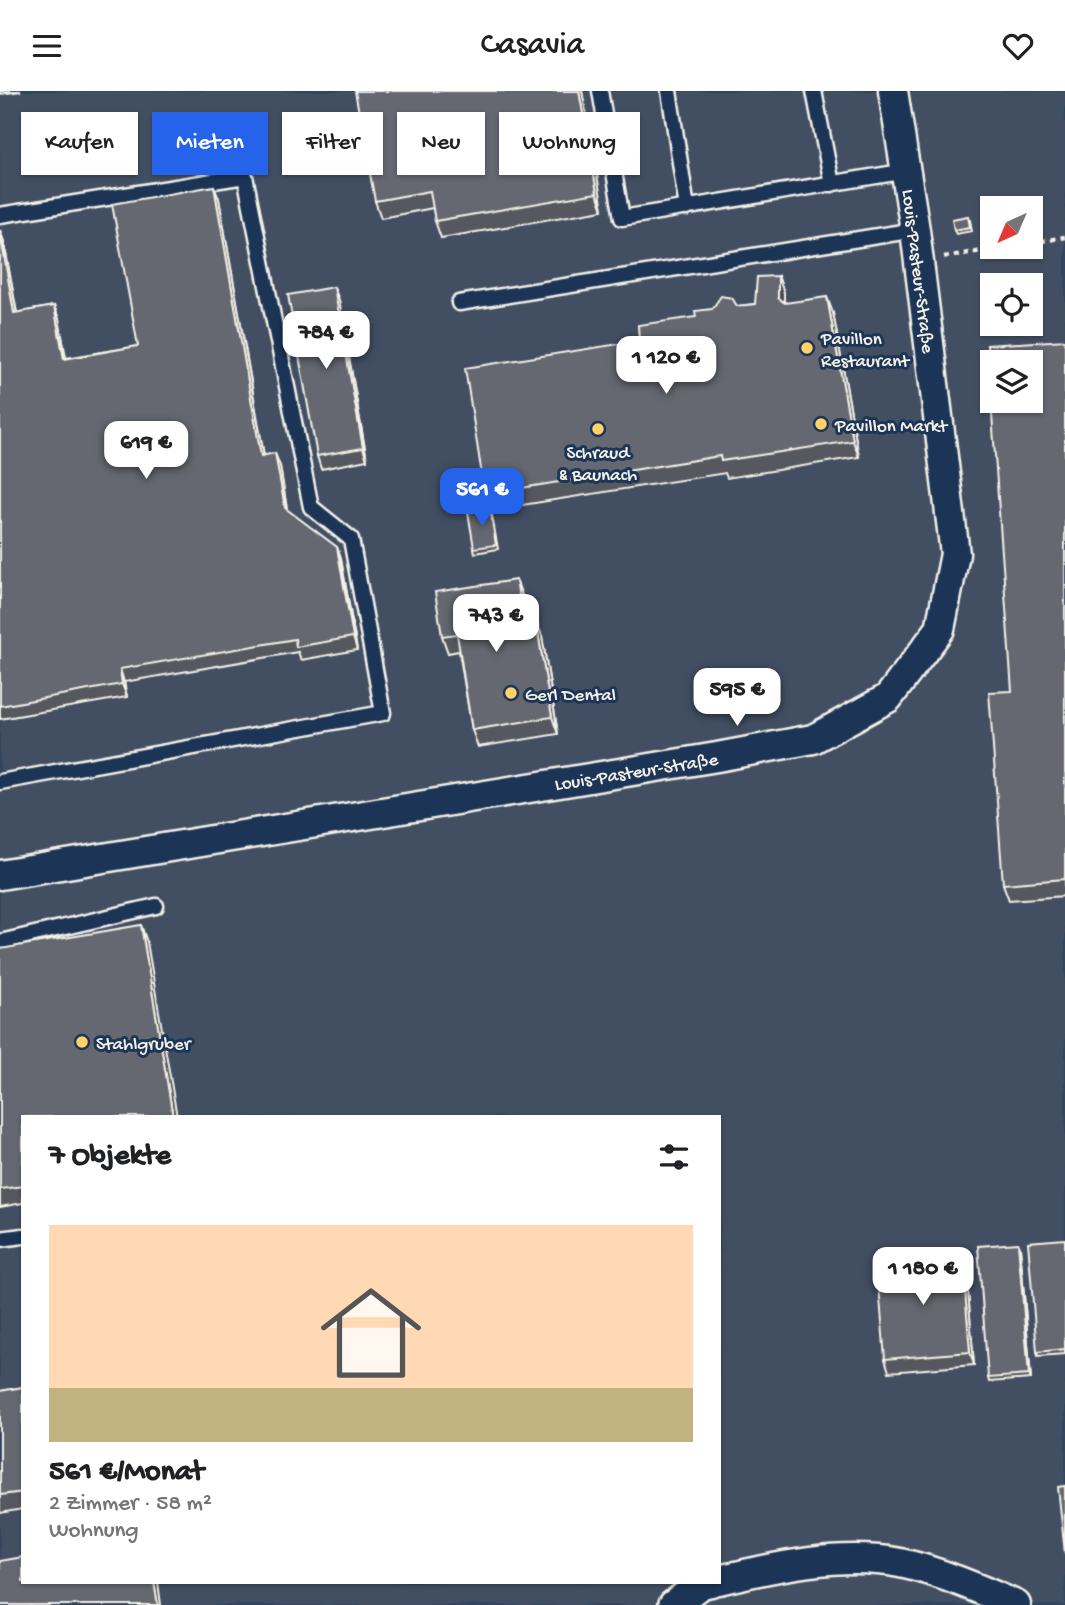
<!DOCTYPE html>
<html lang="de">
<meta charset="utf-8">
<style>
:root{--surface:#fff;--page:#f2f2f2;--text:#202124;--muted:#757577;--line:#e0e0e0;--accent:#2563eb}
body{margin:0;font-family:"Gochi Hand",sans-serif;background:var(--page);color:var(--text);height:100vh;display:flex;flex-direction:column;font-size:26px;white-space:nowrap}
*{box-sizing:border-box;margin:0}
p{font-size:23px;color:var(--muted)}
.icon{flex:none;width:38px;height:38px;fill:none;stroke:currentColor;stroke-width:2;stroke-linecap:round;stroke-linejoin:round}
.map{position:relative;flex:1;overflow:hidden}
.drawer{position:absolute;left:21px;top:1024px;width:700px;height:469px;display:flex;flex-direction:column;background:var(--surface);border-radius:0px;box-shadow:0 2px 5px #0004}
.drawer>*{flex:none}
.top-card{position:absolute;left:21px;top:21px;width:700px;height:63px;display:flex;gap:14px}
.needle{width:46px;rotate:224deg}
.controls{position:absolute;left:980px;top:105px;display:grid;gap:14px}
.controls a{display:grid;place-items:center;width:63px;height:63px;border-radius:0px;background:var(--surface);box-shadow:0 2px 5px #0004;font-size:35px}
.price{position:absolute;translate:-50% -60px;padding:0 16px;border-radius:14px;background:#fff;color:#222;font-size:23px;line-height:46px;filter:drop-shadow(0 2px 4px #0008)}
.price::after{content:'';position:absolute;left:50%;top:42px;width:21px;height:16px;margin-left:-10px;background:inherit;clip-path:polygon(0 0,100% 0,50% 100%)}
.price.current{background:var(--accent);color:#fff}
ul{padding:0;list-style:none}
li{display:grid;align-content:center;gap:14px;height:371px;padding:0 28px}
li+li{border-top:2px solid var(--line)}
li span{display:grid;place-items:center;height:217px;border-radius:0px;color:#555}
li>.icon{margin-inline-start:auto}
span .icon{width:126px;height:126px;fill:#fffc;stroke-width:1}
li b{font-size:30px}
h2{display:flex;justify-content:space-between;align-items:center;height:84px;padding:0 28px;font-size:30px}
.tag{padding:0 24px;border-radius:0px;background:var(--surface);box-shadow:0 2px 5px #0004;font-size:24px;line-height:63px}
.tag.current{background:var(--accent);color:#fff}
header{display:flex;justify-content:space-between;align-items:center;height:91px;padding:0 28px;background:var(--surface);font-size:32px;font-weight:600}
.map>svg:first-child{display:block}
.built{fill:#424f63;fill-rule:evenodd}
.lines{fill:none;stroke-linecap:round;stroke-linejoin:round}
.service-casing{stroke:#f4f1e8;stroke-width:19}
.minor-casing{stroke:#f4f1e8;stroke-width:33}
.path{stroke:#f4f1e8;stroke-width:4.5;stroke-dasharray:5 5;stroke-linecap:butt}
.service{stroke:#1d3557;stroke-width:14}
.minor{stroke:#1d3557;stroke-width:28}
.wall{fill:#57595f;stroke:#f4f1e8;stroke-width:2}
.shaded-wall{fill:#47494e;stroke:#f4f1e8;stroke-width:2}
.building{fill:#65686f;stroke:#f4f1e8;stroke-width:2;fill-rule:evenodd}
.poi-dot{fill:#ffd166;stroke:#1d3557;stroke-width:2.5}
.labels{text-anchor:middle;stroke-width:6;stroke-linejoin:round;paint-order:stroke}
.street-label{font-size:19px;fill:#f4f1e8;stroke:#1d3557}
.poi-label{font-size:19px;fill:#f4f1e8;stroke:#1d3557;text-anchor:start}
</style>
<header><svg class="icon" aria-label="menu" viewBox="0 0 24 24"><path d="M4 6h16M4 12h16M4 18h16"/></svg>Casavia<svg class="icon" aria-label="heart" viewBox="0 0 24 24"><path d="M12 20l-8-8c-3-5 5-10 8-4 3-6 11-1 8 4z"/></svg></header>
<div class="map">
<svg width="1065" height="1514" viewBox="0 0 1065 1514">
<rect width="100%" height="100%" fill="#33445e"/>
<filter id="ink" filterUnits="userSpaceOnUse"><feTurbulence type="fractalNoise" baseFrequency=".0143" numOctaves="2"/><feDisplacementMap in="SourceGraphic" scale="14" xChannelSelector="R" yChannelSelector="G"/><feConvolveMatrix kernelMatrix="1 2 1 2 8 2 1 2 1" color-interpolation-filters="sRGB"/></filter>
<g filter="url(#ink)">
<path class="built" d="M0 0H1065V1514H0ZM992 117H1031V156H992ZM992 194H1031V233H992ZM992 271H1031V310H992ZM23 1026H719V1491H23Z"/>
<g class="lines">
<g class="service-casing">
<path id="service" d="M600 0 622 127 907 80
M669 0 687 117
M814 0 832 93
M0 124 245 85 311 416 351 448 383 622 0 691
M459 212 915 139
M0 851 156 815
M0 1148 23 1145"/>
</g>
<g class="minor-casing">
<path id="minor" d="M0 784 717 666 813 648 888 607 940 538 955 463 915 139 893 0
M719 1489C777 1475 841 1461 900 1472 936 1479 982 1499 1016 1514
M673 1514 701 1493 711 1491"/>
</g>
<path class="path" d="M1031 152 1065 146
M944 166 1007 156"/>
<use href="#service" class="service"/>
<use href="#minor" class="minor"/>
</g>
<path class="wall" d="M0 0H21L0 3Z
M582 0 603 119 441 147 435 130 433 117 381 127 375 110Z
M219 108 264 364 280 375 287 419 337 456 341 468 357 559 301 569 298 561 124 591 127 606 0 628V139L4 151 17 222 54 215 59 228 66 267 138 255Z
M970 129 972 140 956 143 954 139Z
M778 185 784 202V211L833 222 859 366 727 387 725 382 491 419 498 458 475 462 474 457 490 417 485 403 639 250 696 226 737 215 755 213Z
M339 209 367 369 321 378 317 365Z
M1065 249V805L1009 809 1003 793Z
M516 489 522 505 526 530 542 545 558 643 478 656 472 639 459 560 448 562 442 545Z
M147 851 23 1026V1112L0 1116V858Z
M1065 1148V1263L1038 1265 1037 1261Z
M1020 1156 1031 1288 989 1291 988 1287Z
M962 1163 966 1176 974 1274 889 1281 885 1268Z
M23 1296V1418L0 1422V1300Z"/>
<path class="shaded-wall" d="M579 0H582L603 119 597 102Z
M214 95 219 108 266 378 261 365Z
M0 139 4 151 19 235 14 222Z
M778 185 784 202V223L778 207Z
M334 196 339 209 367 369 363 357Z
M827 206 833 222 859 366 853 350Z
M54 215 59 228 68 280 64 268Z
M275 362 280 375 289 430 285 417Z
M337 456 341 468 357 559 353 546Z
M516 489 522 505 529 547 523 530Z
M536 529 542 545 558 643 552 626Z
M120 578 124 591 127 606 122 593Z
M141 834 147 851 177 1026H173Z
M1018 1152 1020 1156 1031 1288 1029 1284Z
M962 1163 966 1176 974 1274 970 1261Z
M154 1491H158L161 1514H158Z"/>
<path class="building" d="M355 0H579L597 102 435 130 430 100 375 110Z
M214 95 261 365 275 362 285 417 337 456 353 546 296 556 295 548 120 578 122 593 0 615V141L14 222 54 215 64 268 138 255 112 113Z
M968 125 970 136 954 139 952 128Z
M778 185V207L785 212 827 206 853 350 721 370 720 365 485 403 465 277 639 250 638 234 696 226 695 220 712 218 721 205 732 207 737 215 755 213 757 186Z
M334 196 363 357 317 365 288 204Z
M1065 249V788L1003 793 989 601 1012 600 987 254ZM992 271H1031V310H992Z
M490 417 496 454 474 457 468 421Z
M516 489 523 530 536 529 552 626 472 639 457 543 442 545 435 501Z
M141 834 173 1026H23V1095L0 1098V858Z
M1065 1148V1258L1037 1261 1028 1151Z
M1018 1152 1029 1284 988 1287 978 1155Z
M962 1163 970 1261 885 1268 877 1170Z
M23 1296V1401L0 1404V1300Z
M1065 1395V1463L1058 1396Z
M23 1466V1491H154L158 1514H0V1470Z"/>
</g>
<g class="poi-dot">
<circle cx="807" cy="257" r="7"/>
<circle cx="821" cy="333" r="7"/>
<circle cx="598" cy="338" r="7"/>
<circle cx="511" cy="602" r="7"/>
<circle cx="82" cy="951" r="7"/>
</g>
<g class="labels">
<g class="street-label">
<text transform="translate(920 180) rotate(83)" y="7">Louis-Pasteur-Straße</text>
<text transform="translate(636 679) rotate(-9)" y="7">Louis-Pasteur-Straße</text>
</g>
<g class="poi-label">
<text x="821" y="253">Pavillon<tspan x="821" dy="22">Restaurant</tspan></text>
<text x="835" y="340">Pavillon Markt</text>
<text x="598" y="367" text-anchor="middle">Schraud<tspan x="598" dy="22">&amp; Baunach</tspan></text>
<text x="525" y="609">Gerl Dental</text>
<text x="96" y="958">Stahlgruber</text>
</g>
</g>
</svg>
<div class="controls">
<a><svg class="needle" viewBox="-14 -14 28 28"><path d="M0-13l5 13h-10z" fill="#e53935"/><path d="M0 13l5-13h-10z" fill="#757577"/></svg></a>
<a><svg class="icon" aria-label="locate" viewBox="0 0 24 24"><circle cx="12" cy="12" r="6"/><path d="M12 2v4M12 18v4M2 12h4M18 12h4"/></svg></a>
<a><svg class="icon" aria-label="layers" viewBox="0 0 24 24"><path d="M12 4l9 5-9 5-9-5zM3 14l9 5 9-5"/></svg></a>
</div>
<b class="price" style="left:326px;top:280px">784 €</b>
<b class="price" style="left:666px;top:305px">1 120 €</b>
<b class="price" style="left:146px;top:390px">619 €</b>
<b class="price current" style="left:482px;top:437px">561 €</b>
<b class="price" style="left:496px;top:563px">743 €</b>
<b class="price" style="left:737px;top:637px">595 €</b>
<b class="price" style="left:923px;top:1216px">1 180 €</b>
<div class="top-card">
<a class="tag">Kaufen</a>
<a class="tag current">Mieten</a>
<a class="tag">Filter</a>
<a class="tag">Neu</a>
<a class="tag">Wohnung</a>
</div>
<section class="drawer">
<h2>7 Objekte<svg class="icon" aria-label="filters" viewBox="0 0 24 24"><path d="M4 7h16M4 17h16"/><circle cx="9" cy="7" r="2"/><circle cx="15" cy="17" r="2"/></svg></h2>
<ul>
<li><span style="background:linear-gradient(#ffd9b3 75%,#c2b280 0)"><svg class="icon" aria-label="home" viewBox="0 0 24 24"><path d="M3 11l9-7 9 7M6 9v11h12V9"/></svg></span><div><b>561 €/Monat</b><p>2 Zimmer · 58 m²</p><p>Wohnung</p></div></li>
</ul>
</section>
</div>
